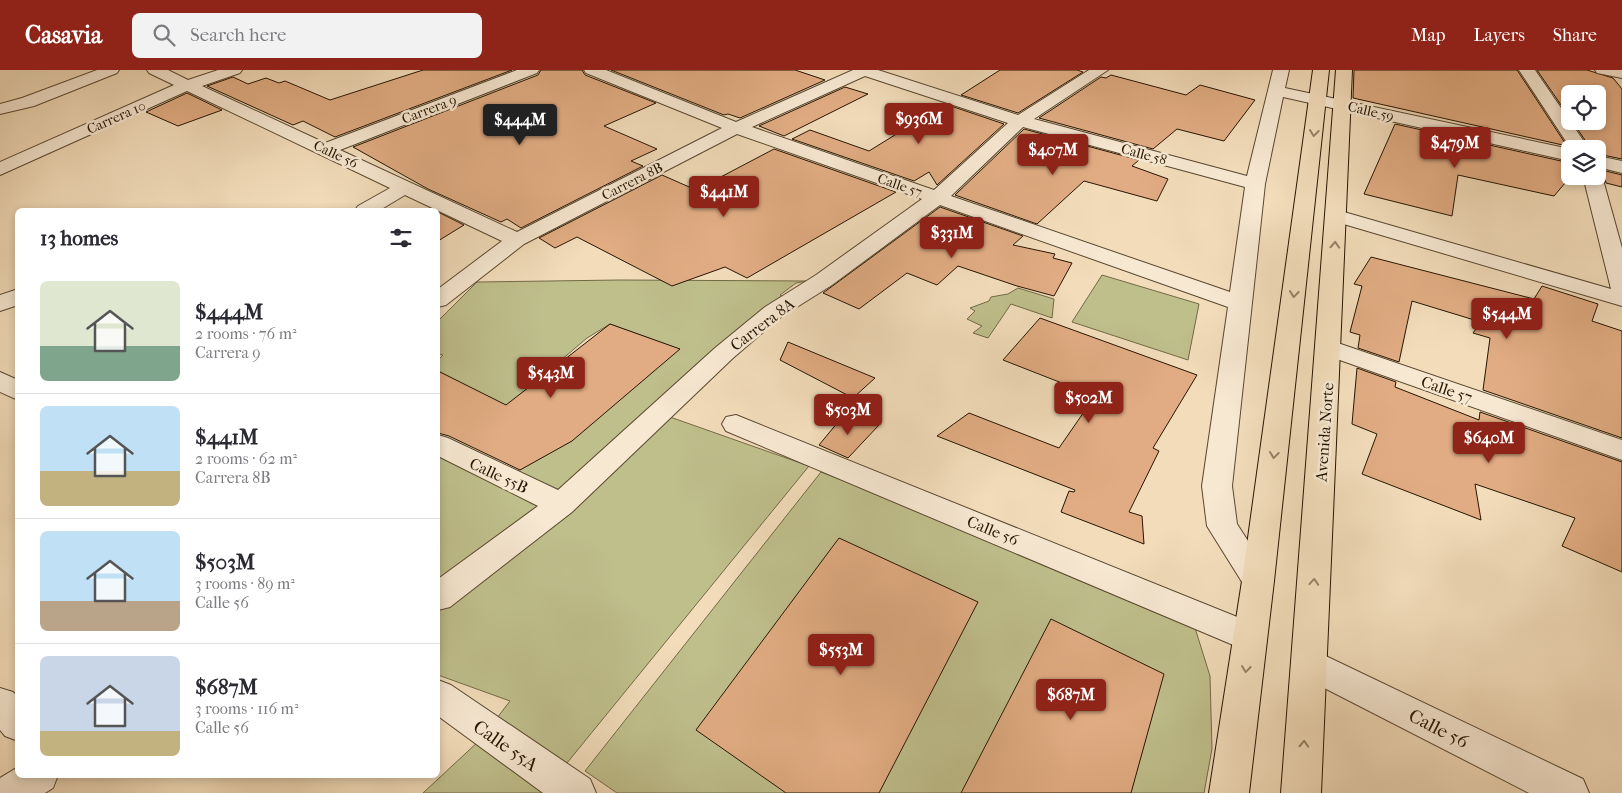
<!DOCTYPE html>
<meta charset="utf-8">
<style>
:root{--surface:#fff;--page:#f2f2f3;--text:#2b2b33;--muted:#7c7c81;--line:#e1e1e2;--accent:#8f2418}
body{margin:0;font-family:"IM FELL French Canon",serif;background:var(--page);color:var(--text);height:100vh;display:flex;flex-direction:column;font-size:19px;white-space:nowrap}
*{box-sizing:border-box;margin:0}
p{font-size:16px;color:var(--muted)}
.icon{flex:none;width:28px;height:28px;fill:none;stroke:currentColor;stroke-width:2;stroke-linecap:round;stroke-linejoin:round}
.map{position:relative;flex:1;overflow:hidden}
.panel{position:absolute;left:15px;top:138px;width:425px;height:570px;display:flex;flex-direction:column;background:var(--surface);border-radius:8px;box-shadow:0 2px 8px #0003}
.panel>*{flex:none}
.fabs{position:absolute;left:1561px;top:15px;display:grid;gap:10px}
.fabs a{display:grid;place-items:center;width:45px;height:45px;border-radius:8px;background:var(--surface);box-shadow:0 2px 8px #0003;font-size:25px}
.price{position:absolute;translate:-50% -42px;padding:0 11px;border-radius:5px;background:var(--accent);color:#fff;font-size:16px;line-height:32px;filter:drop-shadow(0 1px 2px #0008)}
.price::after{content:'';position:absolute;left:50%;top:30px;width:15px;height:11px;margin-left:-8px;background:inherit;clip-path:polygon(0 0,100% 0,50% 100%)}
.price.current{background:#222;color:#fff}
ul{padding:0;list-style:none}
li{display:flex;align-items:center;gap:15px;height:125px;padding:0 25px}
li+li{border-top:1px solid var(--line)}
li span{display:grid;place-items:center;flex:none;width:140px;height:100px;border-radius:8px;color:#555}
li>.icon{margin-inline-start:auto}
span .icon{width:60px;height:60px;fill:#fffc;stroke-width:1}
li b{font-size:21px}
h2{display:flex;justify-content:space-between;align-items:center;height:60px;padding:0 25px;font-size:21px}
header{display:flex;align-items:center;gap:30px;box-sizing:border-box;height:70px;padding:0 25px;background:var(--accent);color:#fff}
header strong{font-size:24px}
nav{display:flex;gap:28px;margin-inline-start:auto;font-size:18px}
.search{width:350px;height:45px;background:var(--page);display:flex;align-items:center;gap:12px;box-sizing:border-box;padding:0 18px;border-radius:8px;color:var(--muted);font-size:19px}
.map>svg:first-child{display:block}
.green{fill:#bfbf8c;stroke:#726a46;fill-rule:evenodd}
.building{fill:#e1ac83;stroke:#261501}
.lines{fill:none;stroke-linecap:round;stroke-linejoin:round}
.street-casing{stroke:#59472f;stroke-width:2}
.primary-casing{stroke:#261501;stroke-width:2}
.street{fill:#f7e8d2;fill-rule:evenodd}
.primary{fill:#f2dcba;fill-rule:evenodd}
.oneway{stroke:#968267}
.labels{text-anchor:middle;stroke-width:5;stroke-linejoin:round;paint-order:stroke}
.far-street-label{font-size:14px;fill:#261501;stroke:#f7e8d2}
.street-label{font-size:16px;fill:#261501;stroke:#f7e8d2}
.near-street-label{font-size:19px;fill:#261501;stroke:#f7e8d2}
</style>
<header>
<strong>Casavia</strong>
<div class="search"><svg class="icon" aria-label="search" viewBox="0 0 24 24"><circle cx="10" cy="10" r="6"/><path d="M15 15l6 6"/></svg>Search here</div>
<nav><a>Map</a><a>Layers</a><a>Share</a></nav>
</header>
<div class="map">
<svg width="1622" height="723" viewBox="0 0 1622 723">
<rect width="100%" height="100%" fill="#f2dcba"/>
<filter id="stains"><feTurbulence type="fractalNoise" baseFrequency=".004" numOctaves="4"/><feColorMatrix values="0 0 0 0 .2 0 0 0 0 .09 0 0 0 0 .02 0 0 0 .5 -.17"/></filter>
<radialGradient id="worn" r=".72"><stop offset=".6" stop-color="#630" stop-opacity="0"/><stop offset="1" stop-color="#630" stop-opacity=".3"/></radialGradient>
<path class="green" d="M1102 205 1199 234 1188 290 1072 252Z
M620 210 807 211 796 213 780 225 787 229 670 347 809 396 558 704 490 657 510 631 438 605V368L517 401 573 370 438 301V290L443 285 438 284V251L477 212ZM610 254 679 279 533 314 587 268Z
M1018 218 1054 229 1052 248 1011 234 988 268 973 263 982 256 967 249 975 241 970 238 989 231 991 227 1008 224Z
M821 402 1190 542 1210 606 1212 679 1204 723H617L585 701Z
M481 669 563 723H423Z"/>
<path class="building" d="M423 0H512L335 67 303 51 293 55 207 16 233 7 248 14 266 8 279 13 285 11 330 30Z
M541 0H582L585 5 656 33 604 56 657 79 631 91 643 96 521 158 507 149 501 152 428 119 353 77 538 5Z
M611 0H795L825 10 740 48 728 44 724 45Z
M1000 0H1077L1083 2 1018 43 961 25Z
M1354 0H1517L1567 76 1353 28Z
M1537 0H1587L1613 8 1622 19V89L1598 84V79H1591L1572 51H1598V24H1570V48Z
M1111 5 1186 25 1200 15 1255 30 1224 71 1177 59 1153 79 1039 48 1101 7 1106 8Z
M845 17 868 24 784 66 759 56Z
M187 23 222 40 178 56 146 42Z
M945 34 1004 54 937 115 929 102 914 111 792 69 810 60 869 81Z
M1395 54 1570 93 1571 106 1554 126 1458 105 1452 146 1364 124Z
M1024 59 1139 90 1132 96 1168 109 1157 131 1084 111 1037 154 955 125Z
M774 79 896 122 747 208 725 197 672 216 577 167 555 178 539 168 662 105 696 120Z
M1598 99 1622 105V117L1606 113 1604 106Z
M940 137 1023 166 1013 175 1055 184 1053 188 1072 193 1054 226 1017 216 958 196 937 215 907 203 859 239 823 223Z
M438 142 464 155 438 171Z
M1371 187 1534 229 1542 216 1598 234 1592 251 1622 261V368L1483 320 1490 268 1473 263 1481 252 1412 231 1399 292 1358 278 1360 265 1350 262 1362 216 1354 214Z
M1040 248 1197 305 1153 378 1159 381 1129 442 1142 446 1144 474 1061 442 1069 421 1074 422 1075 420 937 366 969 343 1059 378 1095 326 1003 290Z
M610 254 680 279 572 371 520 400 449 366 438 363V301L506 335Z
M788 272 875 308 853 328 780 290Z
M1357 298 1396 312 1395 317 1479 350 1480 342 1622 392V502L1562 476 1575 448 1475 414 1481 450 1362 404 1377 364 1352 354Z
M843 346 879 355 848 388 819 375Z
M839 468 978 532 879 723H786L696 660Z
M1051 549 1164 604 1131 723H961Z"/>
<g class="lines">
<g class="street-casing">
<path id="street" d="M97 0H119L117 3 34 36 0 44V34L22 28Z
M147 0H168L188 10 218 0H242L240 3 202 16 325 73 517 0H539L537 3 340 80 517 162 722 58 586 3 584 0H606L736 52 853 0H878L1018 45 1089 0H1108L1034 49 1247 106 1273 0H1289L1285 18 1570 79V91L1283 27 1265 114 1232 416 1237 454 1274 511 1269 520 1258 524 1247 520 1207 456 1202 416 1228 237 940 135 832 215 781 247 733 288 572 442 450 537 438 540V509L538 436 438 386V365L448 368 558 420 715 278 765 237 816 205 922 129 737 64 524 174 446 235 438 237V219L502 171 405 125 380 140H355L358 136 390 118 187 21 0 105V92L174 15 149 3ZM865 6 1008 53 934 120 752 57ZM1023 57 1245 117 1230 222 951 126Z
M1519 0H1535L1589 79H1571Z
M1595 0H1622V8L1597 3Z
M1598 86 1622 91V103L1598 97Z
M1598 102 1602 106 1622 178V236L1330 150 1327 146 1330 142 1337 140 1344 142 1611 219 1583 106H1598Z
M18 219V235L0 241V225Z
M1329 270 1622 370V390L1320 283 1317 278 1320 273Z
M0 302 18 310V330L0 322Z
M736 345 1262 557 1267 567 1262 577 1250 582 1238 577 726 361 722 354 726 347Z
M1309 578 1583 709 1589 723H1529L1297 604 1291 593 1297 582Z
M438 610 451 615 590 709 596 723H543L438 646Z
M0 618 13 622 18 627V671L5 666 0 660Z
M18 697V705H58L53 718 45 723H0V708Z"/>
</g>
<g class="primary-casing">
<path id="primary" d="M1313 0H1329L1274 511 1249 723H1209L1242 511Z
M1336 0H1352L1321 723H1281Z"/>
</g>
<use href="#street" class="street"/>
<use href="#primary" class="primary"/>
</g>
<defs><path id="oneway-chevron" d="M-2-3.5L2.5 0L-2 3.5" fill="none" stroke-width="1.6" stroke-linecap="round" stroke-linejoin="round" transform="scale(1.25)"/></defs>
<g class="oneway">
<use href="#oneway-chevron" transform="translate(1314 63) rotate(97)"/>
<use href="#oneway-chevron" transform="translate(1335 175) rotate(-87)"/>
<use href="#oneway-chevron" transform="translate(1294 224) rotate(97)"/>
<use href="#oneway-chevron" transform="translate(1274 385) rotate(97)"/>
<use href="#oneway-chevron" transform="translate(1314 512) rotate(-86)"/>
<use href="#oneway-chevron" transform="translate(1246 599) rotate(97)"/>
<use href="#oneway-chevron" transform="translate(1304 674) rotate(-87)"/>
</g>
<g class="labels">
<g class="far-street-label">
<text transform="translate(429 39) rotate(-21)" y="5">Carrera 9</text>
<text transform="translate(1371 41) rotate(13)" y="5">Calle 59</text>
<text transform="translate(116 47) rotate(-24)" y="5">Carrera 10</text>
<text transform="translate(336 84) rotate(25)" y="5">Calle 56</text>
<text transform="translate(1144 84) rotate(15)" y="5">Calle 58</text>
<text transform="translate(632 111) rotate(-27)" y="5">Carrera 8B</text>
<text transform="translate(900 115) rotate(19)" y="5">Calle 57</text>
</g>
<g class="street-label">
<text transform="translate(762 254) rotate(-37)" y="6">Carrera 8A</text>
<text transform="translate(1447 319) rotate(19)" y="6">Calle 57</text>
<text transform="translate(1324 362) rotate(-86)" y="6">Avenida Norte</text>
<text transform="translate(499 405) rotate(25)" y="6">Calle 55B</text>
<text transform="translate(993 460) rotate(22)" y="6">Calle 56</text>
</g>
<g class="near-street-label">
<text transform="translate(1439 658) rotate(27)" y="7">Calle 56</text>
<text transform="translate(506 675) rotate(35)" y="7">Calle 55A</text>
</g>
</g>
<rect width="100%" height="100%" filter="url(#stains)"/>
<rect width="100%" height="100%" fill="url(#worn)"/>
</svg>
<div class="fabs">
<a><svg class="icon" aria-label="locate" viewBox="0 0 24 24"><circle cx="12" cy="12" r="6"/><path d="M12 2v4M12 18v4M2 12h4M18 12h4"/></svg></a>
<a><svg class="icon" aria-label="layers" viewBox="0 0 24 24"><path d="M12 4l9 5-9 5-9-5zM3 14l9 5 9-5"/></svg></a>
</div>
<b class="price" style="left:919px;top:75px">$936M</b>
<b class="price current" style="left:520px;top:76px">$444M</b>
<b class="price" style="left:1455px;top:99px">$479M</b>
<b class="price" style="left:1053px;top:106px">$407M</b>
<b class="price" style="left:724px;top:148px">$441M</b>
<b class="price" style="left:952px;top:189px">$331M</b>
<b class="price" style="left:1507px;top:270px">$544M</b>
<b class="price" style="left:551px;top:329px">$543M</b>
<b class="price" style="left:1089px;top:354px">$502M</b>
<b class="price" style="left:848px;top:366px">$503M</b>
<b class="price" style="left:1489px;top:394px">$640M</b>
<b class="price" style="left:841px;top:606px">$553M</b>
<b class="price" style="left:1071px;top:651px">$687M</b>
<section class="panel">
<h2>13 homes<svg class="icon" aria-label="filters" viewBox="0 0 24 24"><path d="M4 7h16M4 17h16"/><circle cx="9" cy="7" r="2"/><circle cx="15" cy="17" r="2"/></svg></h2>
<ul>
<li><span style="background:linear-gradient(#dfe7d0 65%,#7fa58c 0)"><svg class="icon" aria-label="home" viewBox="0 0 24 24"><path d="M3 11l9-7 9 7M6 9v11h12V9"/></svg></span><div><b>$444M</b><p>2 rooms · 76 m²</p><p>Carrera 9</p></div></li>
<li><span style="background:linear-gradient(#bfe0f5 65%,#c2b280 0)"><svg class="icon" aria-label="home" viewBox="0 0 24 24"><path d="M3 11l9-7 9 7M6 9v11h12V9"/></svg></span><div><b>$441M</b><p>2 rooms · 62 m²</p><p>Carrera 8B</p></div></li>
<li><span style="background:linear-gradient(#bfe0f5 70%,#b9a48a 0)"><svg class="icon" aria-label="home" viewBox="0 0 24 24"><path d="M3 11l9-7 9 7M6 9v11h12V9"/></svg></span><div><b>$503M</b><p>3 rooms · 89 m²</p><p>Calle 56</p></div></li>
<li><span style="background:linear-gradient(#c9d6e8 75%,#c2b280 0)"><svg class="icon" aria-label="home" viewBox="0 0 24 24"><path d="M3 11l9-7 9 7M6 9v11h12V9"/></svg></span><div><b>$687M</b><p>3 rooms · 116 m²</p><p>Calle 56</p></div></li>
</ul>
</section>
</div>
